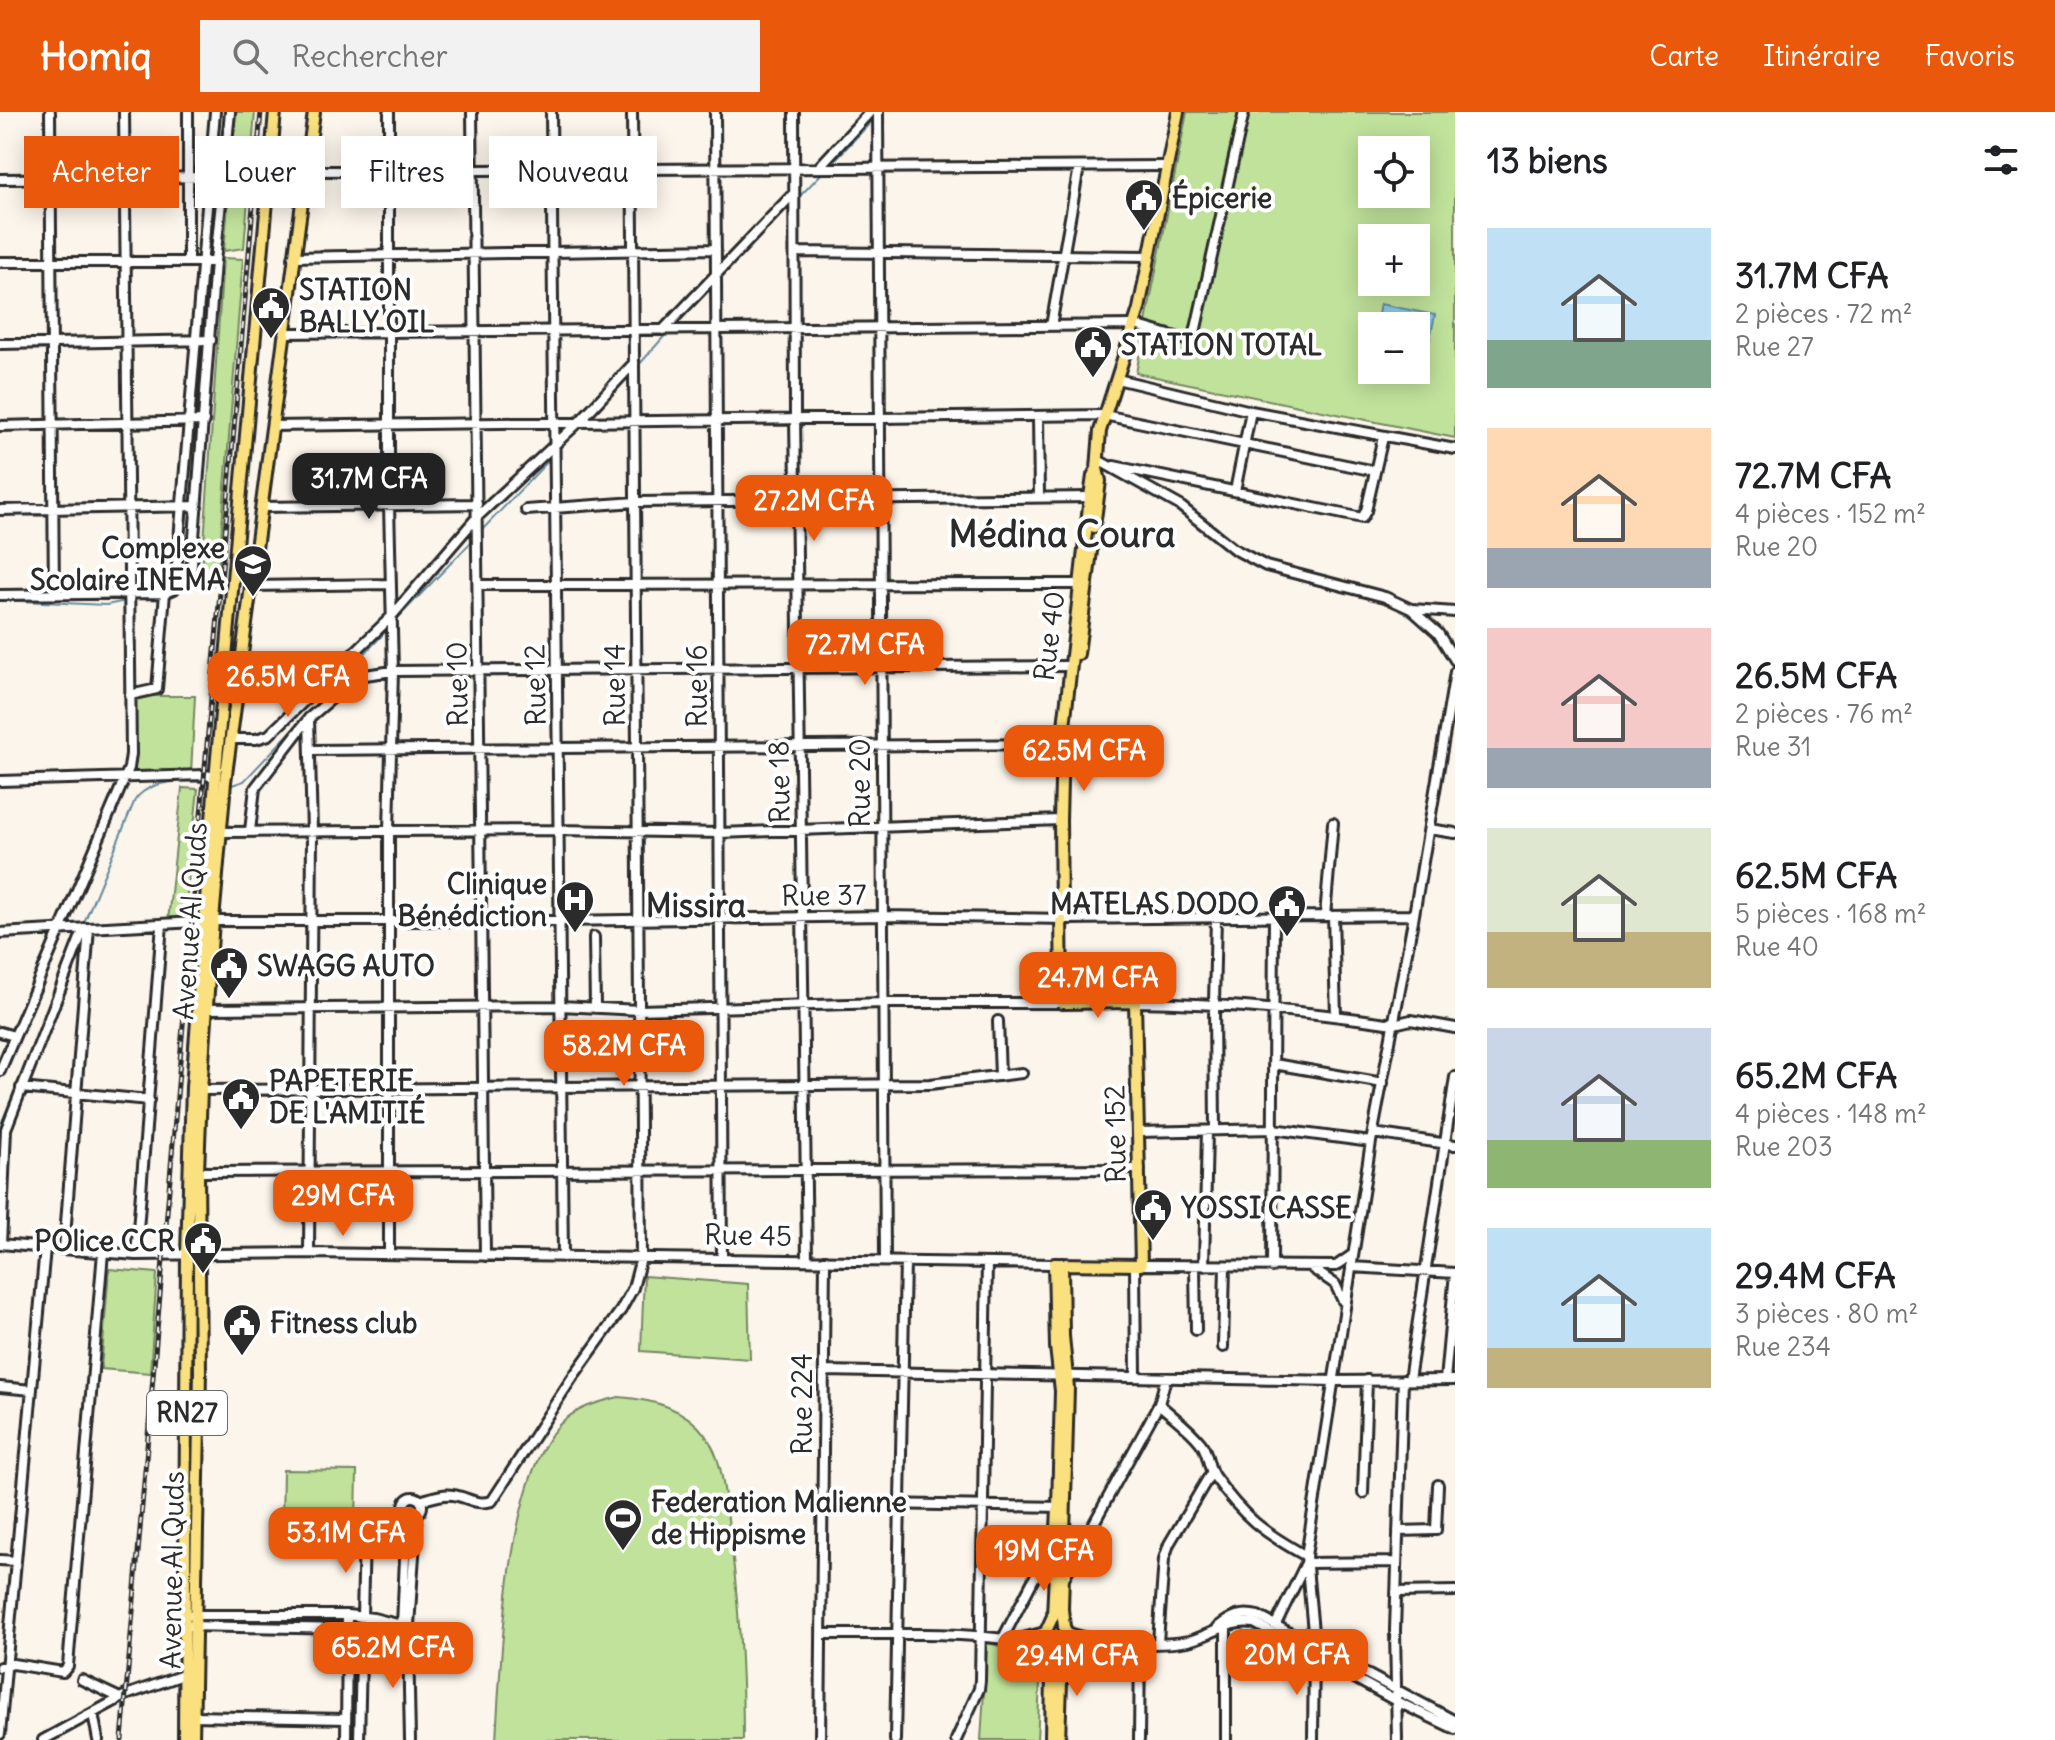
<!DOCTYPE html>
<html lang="fr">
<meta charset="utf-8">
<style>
:root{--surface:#fff;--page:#f2f2f2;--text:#202124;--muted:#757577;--accent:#ea580c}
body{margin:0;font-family:Delius,sans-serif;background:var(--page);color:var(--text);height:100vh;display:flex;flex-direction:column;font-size:30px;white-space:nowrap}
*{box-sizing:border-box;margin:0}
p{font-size:26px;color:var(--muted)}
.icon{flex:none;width:44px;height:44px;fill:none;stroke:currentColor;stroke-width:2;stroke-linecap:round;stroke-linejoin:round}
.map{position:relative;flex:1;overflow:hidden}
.details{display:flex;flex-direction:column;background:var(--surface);width:600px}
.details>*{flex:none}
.top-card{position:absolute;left:24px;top:24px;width:760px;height:72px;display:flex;gap:16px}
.controls{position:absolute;left:1358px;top:24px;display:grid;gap:16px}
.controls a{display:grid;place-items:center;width:72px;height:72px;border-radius:0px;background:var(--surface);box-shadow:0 4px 20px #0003;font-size:40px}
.price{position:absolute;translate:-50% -68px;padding:0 18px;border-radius:16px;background:var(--accent);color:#fff;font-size:26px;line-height:52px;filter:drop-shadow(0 2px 4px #0008)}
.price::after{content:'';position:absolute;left:50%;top:48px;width:24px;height:18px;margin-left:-12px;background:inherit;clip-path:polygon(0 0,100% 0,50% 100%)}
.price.active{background:#222;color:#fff}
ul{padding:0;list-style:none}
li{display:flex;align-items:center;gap:24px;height:200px;padding:0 32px}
li span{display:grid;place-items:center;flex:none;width:224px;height:160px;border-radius:0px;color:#555}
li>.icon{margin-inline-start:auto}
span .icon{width:96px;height:96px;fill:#fffc;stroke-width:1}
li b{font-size:34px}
h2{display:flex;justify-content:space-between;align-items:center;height:96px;padding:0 32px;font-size:34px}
.tag{padding:0 28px;border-radius:0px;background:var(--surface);box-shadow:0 4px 20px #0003;font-size:28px;line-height:72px}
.tag.active{background:var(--accent);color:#fff}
header{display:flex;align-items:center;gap:48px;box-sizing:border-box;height:112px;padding:0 40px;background:var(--accent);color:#fff}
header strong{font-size:38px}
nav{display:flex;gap:44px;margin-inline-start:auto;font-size:28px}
.search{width:560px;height:72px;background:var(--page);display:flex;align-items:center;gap:20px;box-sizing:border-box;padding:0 28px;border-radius:0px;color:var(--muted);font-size:30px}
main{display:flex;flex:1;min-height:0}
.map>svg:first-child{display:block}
.green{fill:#c0e29b;stroke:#768663;stroke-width:2;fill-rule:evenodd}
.water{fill:#8dcced;stroke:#668c9f;stroke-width:2}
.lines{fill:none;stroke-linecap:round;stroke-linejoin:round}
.stream{stroke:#668c9f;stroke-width:2}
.minor-casing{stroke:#2b2b2b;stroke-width:14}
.major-casing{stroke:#2b2b2b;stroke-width:16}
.minor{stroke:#fff;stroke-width:8}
.major{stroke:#fbe080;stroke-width:10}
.rail-casing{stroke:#2b2b2b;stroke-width:5}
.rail{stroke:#fff;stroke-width:2;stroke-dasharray:6;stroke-linecap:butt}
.labels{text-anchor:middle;stroke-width:8;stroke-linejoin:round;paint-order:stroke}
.shield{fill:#fff;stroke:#6b6b6b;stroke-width:2}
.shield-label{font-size:26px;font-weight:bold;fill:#2b2b2b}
.poi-label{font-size:28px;font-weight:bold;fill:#2b2b2b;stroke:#fff;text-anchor:start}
.street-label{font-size:28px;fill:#2b2b2b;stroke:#fff}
.quarter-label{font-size:32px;font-weight:bold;fill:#2b2b2b;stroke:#fff}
.district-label{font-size:36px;font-weight:bold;fill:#2b2b2b;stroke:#fff}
</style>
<header>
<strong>Homiq</strong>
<div class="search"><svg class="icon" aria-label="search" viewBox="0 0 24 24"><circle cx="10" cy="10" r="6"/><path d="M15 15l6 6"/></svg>Rechercher</div>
<nav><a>Carte</a><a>Itinéraire</a><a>Favoris</a></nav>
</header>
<main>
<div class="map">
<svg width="1455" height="1628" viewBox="0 0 1455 1628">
<rect width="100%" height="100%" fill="#fbf5eb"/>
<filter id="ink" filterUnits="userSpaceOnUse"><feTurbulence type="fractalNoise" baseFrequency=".0125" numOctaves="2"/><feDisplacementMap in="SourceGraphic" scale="16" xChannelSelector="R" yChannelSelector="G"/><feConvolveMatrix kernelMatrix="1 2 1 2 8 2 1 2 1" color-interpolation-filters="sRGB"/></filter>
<g filter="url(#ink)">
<path class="green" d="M236 0H255L244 136 224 139Z
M1187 0H1455V326L1136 261ZM1372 38H1416V82H1372ZM1372 126H1416V170H1372ZM1372 214H1416V258H1372Z
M223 146 243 147 218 464 202 461Z
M136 584H195L191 662 135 664Z
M182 676 198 677 184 809H168Z
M109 1157 157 1161 150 1261 101 1257Z
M644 1164 748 1172 750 1247 641 1239Z
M619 1285C653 1288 685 1295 706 1324 723 1348 724 1379 728 1407 738 1480 743 1554 743 1628H496C501 1548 506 1371 559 1313 575 1296 598 1290 619 1285Z
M283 1358 357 1359 356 1412 282 1411Z
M987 1531 1035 1542 1041 1551 1037 1628H981Z"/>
<path class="water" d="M1380 192 1435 203 1429 231 1416 229V214H1376Z"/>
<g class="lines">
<path class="stream" d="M831 52 874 7
M798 86 824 59
M719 166 790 93
M673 215 712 173
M638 254 668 220
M589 306 631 261
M558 338 581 314
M481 419 551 346
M176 480 199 473H218
M0 488 106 493 126 489
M133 488 150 485
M395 509 474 427
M229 674 244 669 388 517
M83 813 135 688C150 667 187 668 211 671
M0 1015 51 889"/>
<g class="minor-casing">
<path id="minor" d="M50 0 54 483
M188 0V150
M215 0 176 463 180 468 191 465 215 150 230 0
M472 0 485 1144
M551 0 563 1145
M715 0 722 1147
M794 0 795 306 807 1148
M878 0 885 1149
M818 56 870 0
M305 59 1167 54
M0 67 225 65
M795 140 1149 144
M293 145 716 137
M0 150H215
M1051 214 1079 55
M663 218 794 81
M284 221 1135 213 1193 230 1244 0
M0 232 211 228
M1117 267 1251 299 1455 337
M1038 304 1039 385
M0 314 204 309
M272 314 1104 303 1375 359
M1098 348 1179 393 1234 437 1266 454 1385 485 1411 497 1438 521 1455 548
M1114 354 1362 406 1366 399 1383 325
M1235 379 1251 299
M261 395 477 392
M0 398 197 394
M526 398 636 390 1090 385
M478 473 1079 472
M251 474 391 472
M0 483 165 481 174 477 180 468
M1412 497 1455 500
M130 583 157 577 165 481
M231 627H256L269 623 391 505 477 405 579 310 634 251
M310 638 1062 632
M0 669 205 663 215 665
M1429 717 1455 721
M250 719 255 676 309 606 358 564 393 559 1069 554
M221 720 559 718 720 721 1060 708
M1325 804 1333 711
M1333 804 1336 903
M0 821 213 809H560L883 804 1067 807 1414 803
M594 825 595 896
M1135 890C1225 891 1305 899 1394 912L1411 908 1455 916
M207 897 561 894 639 898 884 891H1062
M998 909 1000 964
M0 920 14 924
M1274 952 1383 971
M0 959 129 656 131 642 124 0
M21 976 149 988
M201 978 930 972 1022 961
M1215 1018 1214 891 1216 805
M1139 1020 1273 1017 1371 1030
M1373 1021 1455 1033
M198 1060 1140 1057
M0 1132 136 1143 309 1141 1054 1152
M1 1132 6 1017 84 816
M64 1137 89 816
M309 1141 312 720 309 606
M389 1142V719L393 559 389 393V0
M136 1143 162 812
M1135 1153 1136 1265
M1141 1153 1336 1154 1352 1143
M1195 1154 1196 1218
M1204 1154 1207 1019
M1272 1155 1274 804
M1351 1155 1455 1161
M1313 1157 1335 1172 1343 1189
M1223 1235 1225 1154
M825 1259 1334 1269 1455 1268
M1409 1268 1455 965
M1445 1268 1455 1161
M0 1275 32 1278
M1159 1292C1173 1305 1189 1316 1200 1330 1209 1340 1207 1354 1214 1364 1243 1405 1263 1420 1306 1444
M1363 1381 1367 1268
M404 1394a9 9 0 1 1 18 0a9 9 0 1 1-18 0Z
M420 1389C431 1386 442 1381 453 1383 468 1385 476 1394 492 1389L572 1266 621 1198 633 1176 641 1146 632 0
M824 1391 1063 1395
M1398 1419 1436 1418 1438 1373
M0 1448 16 1449
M1064 1466 1159 1292 1166 1266
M1396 1480 1455 1479
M190 1503H347L373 1506 409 1515
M1276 1512 1306 1451 1397 1450
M186 1514 347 1517
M1218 1515C1232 1504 1241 1500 1258 1504L1455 1609
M404 1519 402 1514 407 1400
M1070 1521C1099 1531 1157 1535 1188 1529 1211 1524 1229 1507 1254 1511L1398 1590 1455 1617
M822 1522C891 1523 978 1517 1044 1535
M1003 1526 1056 1424
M1019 1527 1045 1520
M1158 1530 1164 1447 1169 1432 1211 1361
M1068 1538 1095 1529
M0 1555 13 1552 63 1560 68 1554 103 1140
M82 1568 120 1586
M93 1601 98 1628
M193 1604 346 1607
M0 1622 45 1136
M43 1628 126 1583 186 1562
M346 1628 347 1503
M359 1628 364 1423
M410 1628 408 1527 417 1402
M820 1628 825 1148
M895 1628 905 1150
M956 1628 979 1577 980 1568 987 1151
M1139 1628 1140 1530
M1226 1628V1513
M1313 1628 1314 1531 1306 1444 1371 1030 1414 803 1455 560
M1397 1628 1395 1518 1403 1268"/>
</g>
<g class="major-casing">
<path id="major" d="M1094 415 1100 369 1097 357 1100 319 1139 197 1178 0
M1078 542 1091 439
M1062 1152 1063 1224 1068 1276 1062 1497 1064 1515 1071 1528 1066 1539 1054 1543 1046 1538 1042 1528 1053 1504 1058 1395 1061 1279 1056 1235 1054 1152 1141 1153 1135 890 1062 891 1060 708 1062 632 1090 385 1093 364 1097 357
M1047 1539 1052 1559 1051 1628
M184 1628 187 1142 192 975 215 668 275 0
M193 1628 200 1260 198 1060 201 978 213 809 225 670 314 0
M1059 1628 1062 1542"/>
</g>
<use href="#minor" class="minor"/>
<use href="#major" class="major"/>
<g class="rail-casing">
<path id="rail" d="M122 1628 261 0"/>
</g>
<use href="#rail" class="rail"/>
</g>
</g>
<defs>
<g id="civic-pin" transform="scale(2)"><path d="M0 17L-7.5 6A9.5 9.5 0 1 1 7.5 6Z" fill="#2b2b2b" stroke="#fff"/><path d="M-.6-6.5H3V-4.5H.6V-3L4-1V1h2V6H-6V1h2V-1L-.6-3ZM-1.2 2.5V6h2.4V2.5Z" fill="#fff"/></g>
<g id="university-pin" transform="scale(2)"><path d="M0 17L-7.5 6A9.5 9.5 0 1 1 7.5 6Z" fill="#2b2b2b" stroke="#fff"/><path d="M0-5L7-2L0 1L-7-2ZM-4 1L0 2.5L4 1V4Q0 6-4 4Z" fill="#fff"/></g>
<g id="hospital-pin" transform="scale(2)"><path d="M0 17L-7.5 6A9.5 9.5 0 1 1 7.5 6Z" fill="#2b2b2b" stroke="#fff"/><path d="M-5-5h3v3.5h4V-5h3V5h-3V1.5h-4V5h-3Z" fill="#fff"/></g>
<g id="stadium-pin" transform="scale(2)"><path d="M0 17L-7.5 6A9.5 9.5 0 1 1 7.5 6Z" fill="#2b2b2b" stroke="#fff"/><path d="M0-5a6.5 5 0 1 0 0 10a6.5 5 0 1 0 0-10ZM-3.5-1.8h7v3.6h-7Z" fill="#fff"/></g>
</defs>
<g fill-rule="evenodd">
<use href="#civic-pin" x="1144" y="86"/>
<use href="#civic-pin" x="271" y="194"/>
<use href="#civic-pin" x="1093" y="233"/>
<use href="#university-pin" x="253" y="452"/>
<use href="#hospital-pin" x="575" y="788"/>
<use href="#civic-pin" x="1287" y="792"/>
<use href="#civic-pin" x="229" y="854"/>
<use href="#civic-pin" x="241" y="985"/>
<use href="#civic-pin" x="1153" y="1096"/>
<use href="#civic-pin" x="203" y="1129"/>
<use href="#civic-pin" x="242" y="1211"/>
<use href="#stadium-pin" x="623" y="1406"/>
</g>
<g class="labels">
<rect class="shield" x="147" y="1279" width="80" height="44" rx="6"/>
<g class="shield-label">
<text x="187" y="1310">RN27</text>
</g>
<g class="poi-label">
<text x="1172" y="96">Épicerie</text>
<text x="299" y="188">STATION<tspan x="299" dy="32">BALLY OIL</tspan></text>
<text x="1121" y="243">STATION TOTAL</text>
<text x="225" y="446" text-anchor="end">Complexe<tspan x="225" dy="32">Scolaire INEMA</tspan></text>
<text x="547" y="782" text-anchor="end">Clinique<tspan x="547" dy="32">Bénédiction</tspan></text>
<text x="1259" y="802" text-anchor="end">MATELAS DODO</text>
<text x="257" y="864">SWAGG AUTO</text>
<text x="269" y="979">PAPETERIE<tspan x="269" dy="32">DE L'AMITIÉ</tspan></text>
<text x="1181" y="1106">YOSSI CASSE</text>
<text x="175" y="1139" text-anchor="end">POlice CCR</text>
<text x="270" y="1221">Fitness club</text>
<text x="651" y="1400">Federation Malienne<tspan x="651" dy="32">de Hippisme</tspan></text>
</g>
<g class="street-label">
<text transform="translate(1049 524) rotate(-83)" y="10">Rue 40</text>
<text transform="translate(457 572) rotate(-91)" y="10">Rue 10</text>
<text transform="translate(535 573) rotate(-91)" y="10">Rue 12</text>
<text transform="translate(615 573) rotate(-90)" y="10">Rue 14</text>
<text transform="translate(697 574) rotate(-90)" y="10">Rue 16</text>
<text transform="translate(779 670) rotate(-91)" y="10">Rue 18</text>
<text transform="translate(860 671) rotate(-90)" y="10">Rue 20</text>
<text transform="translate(824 783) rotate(-1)" y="10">Rue 37</text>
<text transform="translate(190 809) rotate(-86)" y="10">Avenue Al Quds</text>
<text transform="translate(1115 1022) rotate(-91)" y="10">Rue 152</text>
<text transform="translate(748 1123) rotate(1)" y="10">Rue 45</text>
<text transform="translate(802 1292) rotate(-90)" y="10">Rue 224</text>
<text transform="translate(172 1458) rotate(-89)" y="10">Avenue Al Quds</text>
</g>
<g class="quarter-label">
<text x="696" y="805">Missira</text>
</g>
<g class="district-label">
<text x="1062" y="435">Médina Coura</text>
</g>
</g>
</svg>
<div class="controls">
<a><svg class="icon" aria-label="locate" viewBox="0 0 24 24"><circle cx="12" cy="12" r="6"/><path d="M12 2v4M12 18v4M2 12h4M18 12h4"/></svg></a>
<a>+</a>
<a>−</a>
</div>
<b class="price active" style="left:369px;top:409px">31.7M CFA</b>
<b class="price" style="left:814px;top:431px">27.2M CFA</b>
<b class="price" style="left:865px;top:575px">72.7M CFA</b>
<b class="price" style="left:288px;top:607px">26.5M CFA</b>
<b class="price" style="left:1084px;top:681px">62.5M CFA</b>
<b class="price" style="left:1098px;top:908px">24.7M CFA</b>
<b class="price" style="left:624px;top:976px">58.2M CFA</b>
<b class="price" style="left:343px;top:1126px">29M CFA</b>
<b class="price" style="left:346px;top:1463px">53.1M CFA</b>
<b class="price" style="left:1044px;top:1481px">19M CFA</b>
<b class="price" style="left:393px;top:1578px">65.2M CFA</b>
<b class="price" style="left:1297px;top:1585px">20M CFA</b>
<b class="price" style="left:1077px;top:1586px">29.4M CFA</b>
<div class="top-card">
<a class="tag active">Acheter</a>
<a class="tag">Louer</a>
<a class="tag">Filtres</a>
<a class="tag">Nouveau</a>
</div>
</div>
<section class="details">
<h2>13 biens<svg class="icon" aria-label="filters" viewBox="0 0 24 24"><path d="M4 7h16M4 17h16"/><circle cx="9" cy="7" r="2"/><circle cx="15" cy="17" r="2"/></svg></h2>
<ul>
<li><span style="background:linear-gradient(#bfe0f5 70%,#7fa58c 0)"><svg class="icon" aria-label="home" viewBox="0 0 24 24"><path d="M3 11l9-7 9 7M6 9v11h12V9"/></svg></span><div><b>31.7M CFA</b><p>2 pièces · 72 m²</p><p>Rue 27</p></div></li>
<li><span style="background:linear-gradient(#ffd9b3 75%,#9aa5b1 0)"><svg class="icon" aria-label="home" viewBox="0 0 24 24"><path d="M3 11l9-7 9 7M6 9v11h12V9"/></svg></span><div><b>72.7M CFA</b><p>4 pièces · 152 m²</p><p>Rue 20</p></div></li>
<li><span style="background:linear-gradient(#f6c9c9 75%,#9aa5b1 0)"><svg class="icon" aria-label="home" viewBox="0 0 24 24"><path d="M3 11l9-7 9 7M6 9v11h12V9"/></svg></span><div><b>26.5M CFA</b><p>2 pièces · 76 m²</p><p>Rue 31</p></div></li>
<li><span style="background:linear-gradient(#dfe7d0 65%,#c2b280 0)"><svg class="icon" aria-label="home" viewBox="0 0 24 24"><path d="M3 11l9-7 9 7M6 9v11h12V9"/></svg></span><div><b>62.5M CFA</b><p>5 pièces · 168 m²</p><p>Rue 40</p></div></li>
<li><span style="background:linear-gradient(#c9d6e8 70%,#8fb573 0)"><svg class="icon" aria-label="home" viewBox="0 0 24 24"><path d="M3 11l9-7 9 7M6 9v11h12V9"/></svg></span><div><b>65.2M CFA</b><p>4 pièces · 148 m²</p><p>Rue 203</p></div></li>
<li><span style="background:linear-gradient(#bfe0f5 75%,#c2b280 0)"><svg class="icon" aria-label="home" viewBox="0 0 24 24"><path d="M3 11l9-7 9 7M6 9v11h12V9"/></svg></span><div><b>29.4M CFA</b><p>3 pièces · 80 m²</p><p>Rue 234</p></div></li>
</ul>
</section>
</main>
